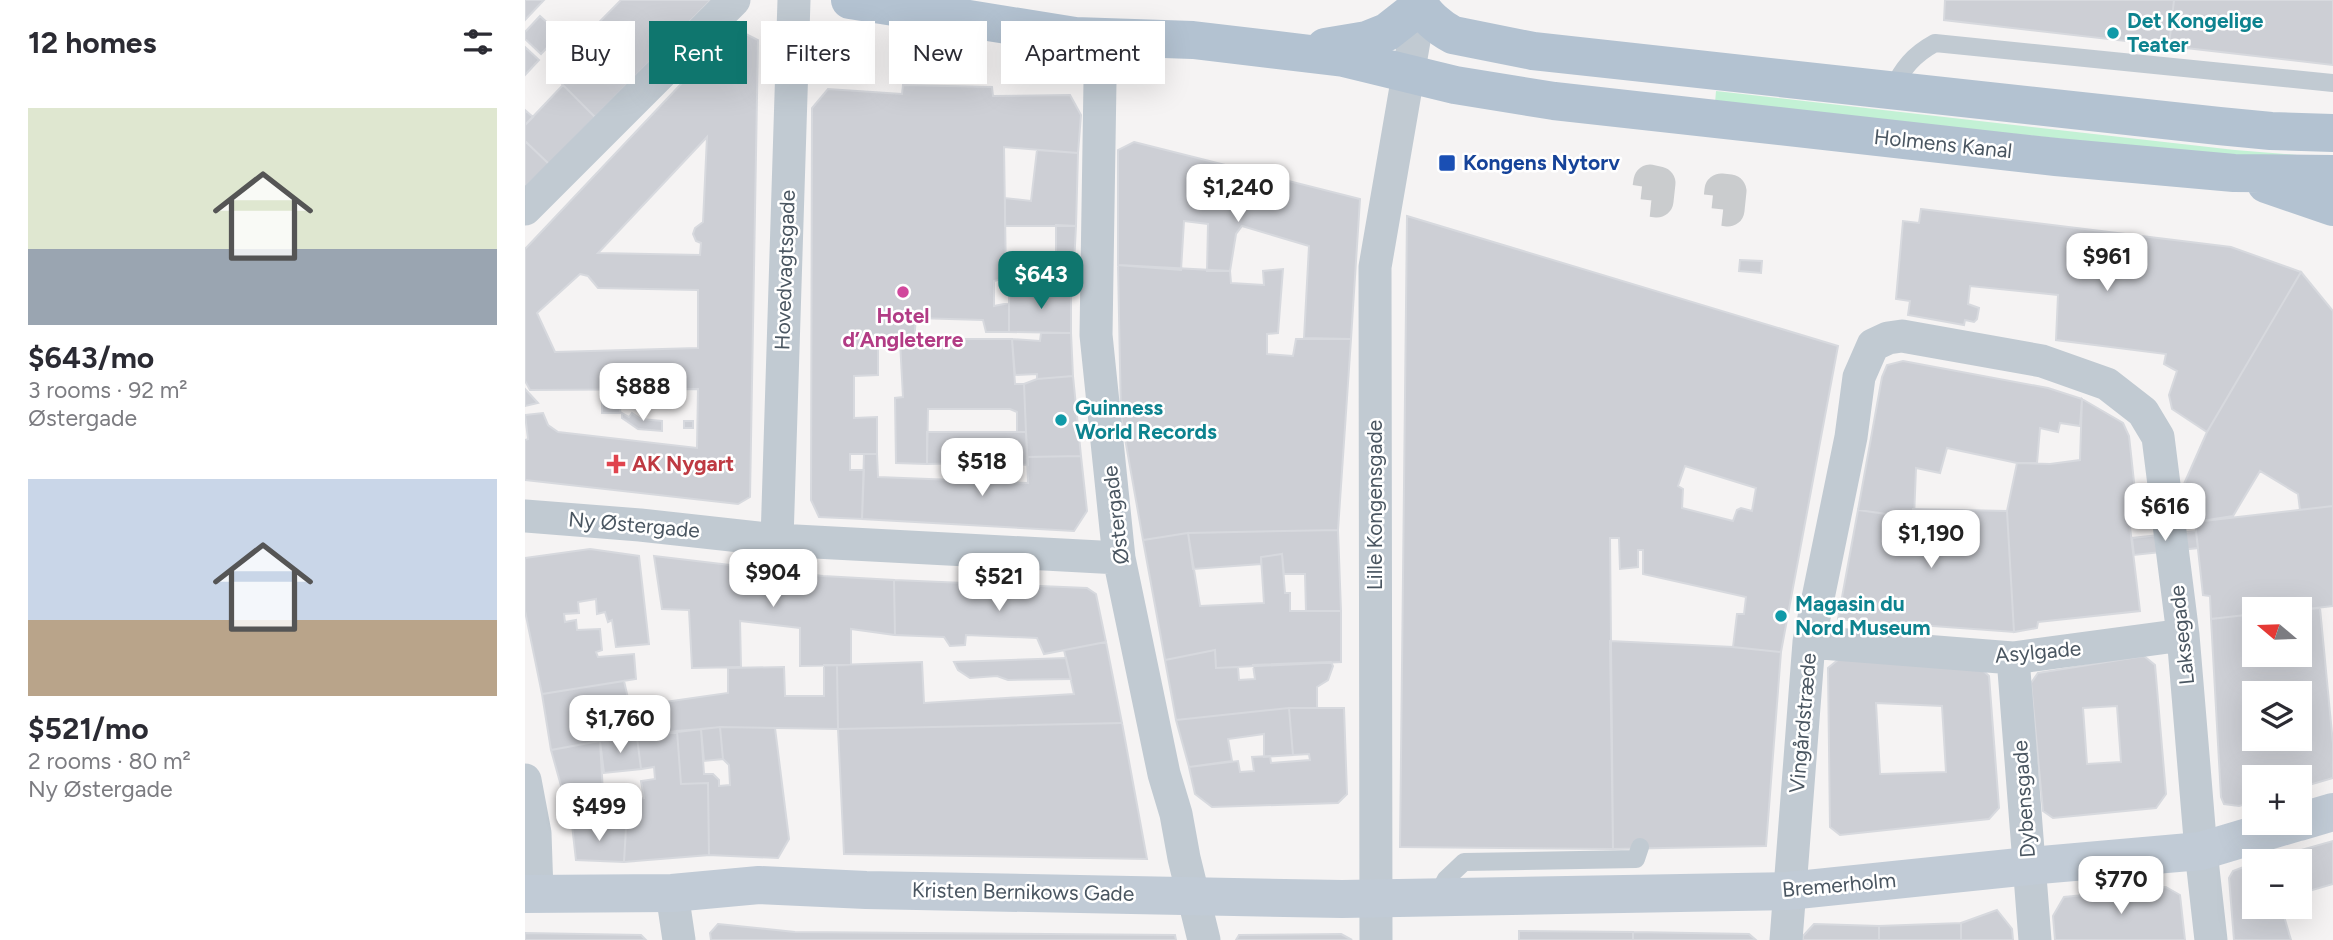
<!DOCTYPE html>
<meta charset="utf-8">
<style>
:root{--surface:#fff;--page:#f2f2f3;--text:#2b2b33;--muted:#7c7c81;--accent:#0f766e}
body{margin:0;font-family:Figtree,sans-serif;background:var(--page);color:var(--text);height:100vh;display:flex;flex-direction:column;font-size:26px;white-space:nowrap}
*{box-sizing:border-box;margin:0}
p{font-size:23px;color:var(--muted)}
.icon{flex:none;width:38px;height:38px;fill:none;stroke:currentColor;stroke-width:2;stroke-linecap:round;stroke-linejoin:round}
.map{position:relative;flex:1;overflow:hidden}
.panel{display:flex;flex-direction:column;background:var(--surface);width:525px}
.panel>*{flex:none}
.guide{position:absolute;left:21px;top:21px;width:665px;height:63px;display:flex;gap:14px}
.needle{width:46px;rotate:289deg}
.buttons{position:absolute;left:1717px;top:597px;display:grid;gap:14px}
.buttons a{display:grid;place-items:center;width:70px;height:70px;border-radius:0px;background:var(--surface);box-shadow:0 7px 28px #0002;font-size:35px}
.price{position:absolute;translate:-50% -60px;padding:0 16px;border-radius:14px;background:#fff;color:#222;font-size:23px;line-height:46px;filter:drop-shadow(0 2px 4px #0008)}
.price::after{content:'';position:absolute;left:50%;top:42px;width:21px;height:16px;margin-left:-10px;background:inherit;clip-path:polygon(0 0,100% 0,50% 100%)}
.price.active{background:var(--accent);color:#fff}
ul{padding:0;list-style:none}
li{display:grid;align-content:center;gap:14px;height:371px;padding:0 28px}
li span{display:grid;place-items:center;height:217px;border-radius:0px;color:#555}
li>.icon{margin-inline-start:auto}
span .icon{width:126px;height:126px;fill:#fffc;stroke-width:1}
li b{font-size:30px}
h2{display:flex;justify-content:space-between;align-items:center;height:84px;padding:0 28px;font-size:30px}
.chip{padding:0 24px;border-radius:0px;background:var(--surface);box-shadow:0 7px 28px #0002;font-size:24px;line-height:63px}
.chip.active{background:var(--accent);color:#fff}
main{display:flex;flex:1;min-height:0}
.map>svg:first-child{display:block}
.green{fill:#c3f1d5}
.building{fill:#cdcfd5;stroke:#d7d9de;stroke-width:2;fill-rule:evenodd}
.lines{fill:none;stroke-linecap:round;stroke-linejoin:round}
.street-tunnel{stroke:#caccce;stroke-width:33;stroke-dasharray:33 17;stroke-linecap:butt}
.lane{stroke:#c1cad2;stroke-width:18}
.street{stroke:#c1cad2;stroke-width:33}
.secondary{stroke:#c1cbd6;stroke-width:38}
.primary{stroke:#b3c2d1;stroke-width:38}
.culture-dot{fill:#0f9aa8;stroke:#fff;stroke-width:2.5}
.transit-dot{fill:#1a4fb4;stroke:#fff;stroke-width:2.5}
.hotel-dot{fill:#d1479c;stroke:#fff;stroke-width:2.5}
.health-dot{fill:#e0444e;stroke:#fff;stroke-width:2.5}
.labels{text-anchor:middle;stroke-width:5;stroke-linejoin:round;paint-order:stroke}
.culture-label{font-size:21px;font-weight:bold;fill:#0d838f;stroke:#fff;text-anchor:start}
.street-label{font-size:21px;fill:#4a5661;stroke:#fff}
.transit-label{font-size:21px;font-weight:bold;fill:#164399;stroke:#fff;text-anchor:start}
.hotel-label{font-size:21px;font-weight:bold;fill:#b23c85;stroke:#fff}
.health-label{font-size:21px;font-weight:bold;fill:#be3a42;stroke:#fff;text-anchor:start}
</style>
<main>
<section class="panel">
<h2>12 homes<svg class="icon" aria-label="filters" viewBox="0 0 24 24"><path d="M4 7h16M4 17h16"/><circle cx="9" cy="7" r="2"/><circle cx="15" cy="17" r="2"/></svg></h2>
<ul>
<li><span style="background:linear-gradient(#dfe7d0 65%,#9aa5b1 0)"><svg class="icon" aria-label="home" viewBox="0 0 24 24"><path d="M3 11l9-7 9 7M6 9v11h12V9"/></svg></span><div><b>$643/mo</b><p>3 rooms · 92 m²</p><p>Østergade</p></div></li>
<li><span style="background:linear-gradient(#c9d6e8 65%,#b9a48a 0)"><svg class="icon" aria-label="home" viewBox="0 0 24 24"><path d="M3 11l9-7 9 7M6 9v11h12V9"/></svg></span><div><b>$521/mo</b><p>2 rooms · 80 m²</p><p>Ny Østergade</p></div></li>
</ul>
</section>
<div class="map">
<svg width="1808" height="940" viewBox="0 0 1808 940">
<rect width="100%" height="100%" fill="#f5f3f3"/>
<path class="green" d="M1191 91 1710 150 1772 155 1808 167 1190 103Z"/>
<path class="building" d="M0 0H19L0 20Z
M96 0H186L70 117 25 72Z
M1420 0H1649L1644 46 1419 20Z
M1649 0H1808V65L1644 46Z
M15 16 35 34 16 54 0 39V32Z
M209 28 233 40 225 497 213 504 0 480V440L3 439 0 415 18 413 23 425 33 432 172 448 173 389 5 390 0 381V249ZM182 137 178 222 170 228 168 234 171 241 176 243 175 255 73 253ZM55 274 63 276 73 288 173 290V348L30 352 12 313Z
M0 47 14 60 0 75Z
M38 85 70 117 24 164 0 141V125Z
M378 85 467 87 468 96 545 95 556 115 553 153 479 147 481 278 469 281V306L484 303V332H461L458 320 391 318 389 341H353V375L329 376V418L352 417V454H325V470H339L337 519 294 517 286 500 287 108 303 89 377 94Z
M0 110 8 117 0 125Z
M0 141 24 164 0 187Z
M609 142 835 199 826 339 779 338 784 246 717 226 711 234 705 271H682L683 224 659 221 656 270 593 265V150Z
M512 150 553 153 551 226H480V198L506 201Z
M1396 209 1706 247 1776 272 1682 432 1647 409 1644 395 1652 371 1639 364 1641 354 1531 340 1533 295 1445 286 1443 304 1454 308 1452 319 1449 322 1440 320 1439 325 1383 315 1385 301 1371 299 1378 221 1394 223Z
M882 216 1313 346 1256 652 1208 647 1212 614H1219L1221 597 1118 574V550H1113V567L1095 569 1094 538H1085L1088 849 875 847ZM1160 466 1231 488 1227 511 1216 508 1212 510 1208 521 1157 508 1158 489 1153 486Z
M531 225 551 226 549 264H531Z
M1215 260 1237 261 1236 273 1214 271Z
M481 264H549L546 289 507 288 508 279 481 278Z
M593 265 705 271 706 283 739 285 738 271 758 269 753 333 742 334V354L768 356 771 339H826L813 530 663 533 618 540 596 416Z
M1776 272 1808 311V506L1775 510 1773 494 1735 471 1708 516 1670 522V514L1659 509V498L1669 491 1659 484 1682 432Z
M507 288 546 289V333L484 332V293H507Z
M516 333H546L548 376 512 379V374L490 375 487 339 515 341Z
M430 339H487L490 384H499L501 432H492V412L485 409H403L402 464 371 463 370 398 378 397 375 341 430 343Z
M1378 361 1523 388 1557 399 1555 426 1535 423 1533 432 1515 428 1512 463H1492L1422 448 1415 473 1391 468 1389 518 1333 510 1357 377 1362 365Z
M548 376 556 456 502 457 499 384 512 379Z
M0 389 13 403 0 406Z
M1557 399 1598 423 1604 436 1612 509 1603 510 1615 611 1513 622 1512 628 1489 632 1482 511 1492 463 1525 464 1555 460Z
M77 400 96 401 95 413H77Z
M97 413 104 417 107 413 116 419 137 421V431L113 429 97 418Z
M159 421H168V428H159Z
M402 432H501L503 465 471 462V482L439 481V463L402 464Z
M339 454H352L353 477 503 483 502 457 556 456 562 511 549 531 337 519Z
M1808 506V606L1774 610 1729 609V614L1686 619 1685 596 1678 595 1670 522Z
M1388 509 1482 511 1489 632 1313 619 1333 510 1389 518Z
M813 530 816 611H781L780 574H759L757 554 736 557V564L668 569 663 533Z
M1671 531 1673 548 1609 555 1607 538Z
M663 533 675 606 739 603 736 557 757 554 760 593H765V611H816V662L691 668 690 650 640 660 618 540Z
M65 549 114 556 124 644 91 647 87 620 83 622 80 612 72 614 71 599 53 602 54 613 39 614 40 622 51 620 52 630 75 629 77 650 71 652 73 657 109 654 111 679 17 694 0 611V558Z
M129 556 298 576 369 580 370 635 326 629V665L275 666V628L215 621 216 667 167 668 164 610 137 609Z
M369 580 562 588 571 594 581 642 519 654 512 638 441 635 440 645 425 646 419 637 370 635Z
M1795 608 1808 744V778L1774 788V777H1729V802L1714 806 1699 804 1696 797 1686 619 1729 614V654H1774V610ZM1729 693H1774V738H1729Z
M1085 641 1208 647 1256 652 1241 846 1088 849Z
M581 642 597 723 313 729 312 665 397 662 399 703 549 694 539 650Z
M690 650 691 668 713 667 714 680 730 679 728 665 806 662 808 666 803 680 792 687V708H764L651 720 640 660Z
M1619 656 1630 665 1641 794 1631 808 1528 818 1518 811 1506 683 1513 673ZM1592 706 1596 762 1562 764 1558 708Z
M541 658 546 679 483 680 472 676 445 678 433 670 429 662Z
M1314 659 1452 665 1464 676 1474 808 1464 819 1315 835 1305 827 1303 668ZM1351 703 1417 706 1421 772 1355 774Z
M299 665H312L313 729 195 727 75 741 26 750 17 694 99 681 105 707 203 693V668L259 667 260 696H299Z
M764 708 768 755 739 757V734L703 739 707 761 664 767 651 720Z
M764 708H819L822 794 813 803 687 807 670 794 664 767 713 761 715 772 729 771 727 757 745 756 746 763 785 760 784 754 768 755Z
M597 723 622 859 319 854 313 729Z
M195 727 250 728 264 839 253 858 184 855 183 783 156 784 152 731 176 729 179 774H188L194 780V786L205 785 204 765 198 759Z
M195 727 198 759 179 761 176 729Z
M152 731 156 784 183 783 184 855 99 862 101 828 47 825 26 750 75 741 78 793 86 801 119 798 116 781 130 779 129 767 116 769 112 737Z
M112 737 116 769 79 773 75 741Z
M47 825 101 828 99 862 51 860Z
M1808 841V884L1774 894V861H1737Z
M1729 863V906H1756L1766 940H1709L1704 878 1708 871Z
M1641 887 1655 895 1660 940H1530L1528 916 1539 897Z
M1472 910 1487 929 1488 940H1436V923Z
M1436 923V940H1354V926Z
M193 924 270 932 650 935 651 940H186L185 933Z
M1289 924 1354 926V940H1278V936Z
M994 931 1108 932V940H994Z
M1108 932 1224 934 1231 940H1108Z
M0 933 116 935 121 940H0Z
M816 934 827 940H711L714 935Z"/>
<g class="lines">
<path class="street-tunnel" d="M1125 181 1134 183 1132 201 1122 200Z
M1196 190 1205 191 1203 210 1194 209Z"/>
<path class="lane" d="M1367 90C1378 68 1388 55 1410 43L1808 83
M912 896 921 879 939 862 1111 859 1115 847"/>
<path class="street" d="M575 81 571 335 594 558 639 774 651 814 659 858 679 940
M0 209 209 0
M0 516 115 525 252 540 594 558
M252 540 269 0
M1284 642 1488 658 1658 635
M1488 658 1510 940
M0 780 10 833 12 892
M147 893 154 940
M851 940 850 267 895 6
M1261 940 1284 642 1326 437 1334 377 1348 345 1363 338 1377 336 1517 361 1582 384 1618 412 1633 437 1658 635 1676 851 1686 940"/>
<path class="secondary" d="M1774 822 1808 812
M0 894 147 893 234 885 341 890 817 899 1263 891 1504 866 1676 851 1773 822"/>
<path class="primary" d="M325 0 550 36 668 40 819 58 930 85 1029 101 1531 157 1709 173 1808 174
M893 0C898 15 915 28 928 35L1008 51 1694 126 1746 131 1808 133
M800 47 842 40 862 32 895 6
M1741 184 1808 207"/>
</g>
<g class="culture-dot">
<circle cx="1588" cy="33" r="7"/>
<circle cx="536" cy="420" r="7"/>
<circle cx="1256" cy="616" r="7"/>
</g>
<rect class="transit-dot" x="913" y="154" width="18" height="18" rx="3.5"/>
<circle class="hotel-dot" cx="378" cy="292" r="7"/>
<path class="health-dot" d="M87.5 453.5h7v7h7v7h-7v7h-7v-7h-7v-7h7z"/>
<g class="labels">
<g class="culture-label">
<text x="1602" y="28">Det Kongelige<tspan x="1602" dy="24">Teater</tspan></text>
<text x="550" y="415">Guinness<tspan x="550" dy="24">World Records</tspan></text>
<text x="1270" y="611">Magasin du<tspan x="1270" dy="24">Nord Museum</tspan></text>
</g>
<g class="street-label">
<text transform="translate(1418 144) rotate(6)" y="7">Holmens Kanal</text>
<text transform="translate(260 270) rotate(-88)" y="7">Hovedvagtsgade</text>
<text transform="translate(850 505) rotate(-90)" y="7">Lille Kongensgade</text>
<text transform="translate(591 515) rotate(-97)" y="7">Østergade</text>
<text transform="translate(109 525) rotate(5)" y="7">Ny Østergade</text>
<text transform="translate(1657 635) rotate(-96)" y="7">Laksegade</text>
<text transform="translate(1513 652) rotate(-5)" y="7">Asylgade</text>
<text transform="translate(1278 723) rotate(-85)" y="7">Vingårdstræde</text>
<text transform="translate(1499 799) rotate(-94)" y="7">Dybensgade</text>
<text transform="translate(1314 885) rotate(-5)" y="7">Bremerholm</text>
<text transform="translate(498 892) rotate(1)" y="7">Kristen Bernikows Gade</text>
</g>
<g class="transit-label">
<text x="938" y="170">Kongens Nytorv</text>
</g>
<g class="hotel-label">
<text x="378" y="323">Hotel<tspan x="378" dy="24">d’Angleterre</tspan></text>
</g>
<g class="health-label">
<text x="107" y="471">AK Nygart</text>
</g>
</g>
</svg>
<div class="buttons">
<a><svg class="needle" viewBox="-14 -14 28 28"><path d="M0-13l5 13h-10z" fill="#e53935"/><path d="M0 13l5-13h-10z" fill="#7c7c81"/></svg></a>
<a><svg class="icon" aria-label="layers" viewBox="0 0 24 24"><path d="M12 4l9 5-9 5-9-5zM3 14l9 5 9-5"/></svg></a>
<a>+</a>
<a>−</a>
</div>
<b class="price" style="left:713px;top:224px">$1,240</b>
<b class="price" style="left:1582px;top:293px">$961</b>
<b class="price active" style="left:516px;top:311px">$643</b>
<b class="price" style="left:118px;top:423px">$888</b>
<b class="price" style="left:457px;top:498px">$518</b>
<b class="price" style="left:1640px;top:543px">$616</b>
<b class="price" style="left:1406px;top:570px">$1,190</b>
<b class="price" style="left:248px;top:609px">$904</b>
<b class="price" style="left:474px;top:613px">$521</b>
<b class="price" style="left:95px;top:755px">$1,760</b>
<b class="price" style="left:74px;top:843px">$499</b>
<b class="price" style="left:1596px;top:916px">$770</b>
<div class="guide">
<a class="chip">Buy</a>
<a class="chip active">Rent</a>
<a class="chip">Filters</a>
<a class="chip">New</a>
<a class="chip">Apartment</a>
</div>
</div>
</main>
